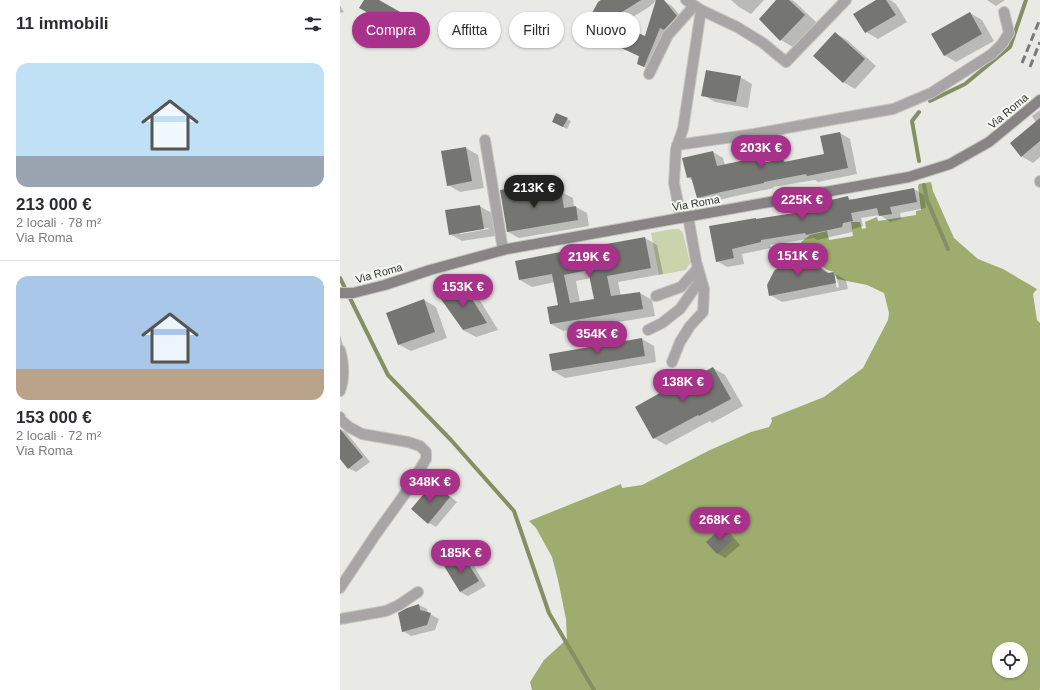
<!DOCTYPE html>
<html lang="it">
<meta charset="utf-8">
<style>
:root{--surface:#fff;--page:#f2f2f3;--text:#2b2b33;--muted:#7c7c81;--line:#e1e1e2;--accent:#a8328a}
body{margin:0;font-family:Arial,sans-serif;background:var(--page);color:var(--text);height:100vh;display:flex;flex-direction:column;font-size:15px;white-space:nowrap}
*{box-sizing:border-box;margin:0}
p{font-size:13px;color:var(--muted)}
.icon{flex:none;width:22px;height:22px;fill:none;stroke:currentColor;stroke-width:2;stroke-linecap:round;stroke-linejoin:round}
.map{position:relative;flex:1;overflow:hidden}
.panel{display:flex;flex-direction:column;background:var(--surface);width:340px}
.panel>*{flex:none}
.top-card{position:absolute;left:12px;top:12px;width:380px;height:36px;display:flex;gap:8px}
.controls{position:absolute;left:652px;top:642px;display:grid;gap:8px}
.controls a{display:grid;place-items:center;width:36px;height:36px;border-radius:50%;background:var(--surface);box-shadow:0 1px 3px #0004;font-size:20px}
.price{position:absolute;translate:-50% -34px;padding:0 9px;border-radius:14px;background:var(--accent);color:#fff;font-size:13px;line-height:26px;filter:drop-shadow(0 1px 2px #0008)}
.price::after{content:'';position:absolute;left:50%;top:24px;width:12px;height:9px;margin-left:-6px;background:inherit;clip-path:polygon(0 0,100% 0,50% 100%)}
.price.on{background:#222;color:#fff}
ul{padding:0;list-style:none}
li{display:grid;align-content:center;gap:8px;height:212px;padding:0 16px}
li+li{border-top:1px solid var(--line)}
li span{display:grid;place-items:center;height:124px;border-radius:12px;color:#555}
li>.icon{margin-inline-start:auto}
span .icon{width:72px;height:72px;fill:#fffc;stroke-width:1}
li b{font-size:17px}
h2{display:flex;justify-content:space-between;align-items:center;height:48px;padding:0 16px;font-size:17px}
.pill{padding:0 14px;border-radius:18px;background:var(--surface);box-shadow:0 1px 3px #0004;font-size:14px;line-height:36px}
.pill.on{background:var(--accent);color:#fff}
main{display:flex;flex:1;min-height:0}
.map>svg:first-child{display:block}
.green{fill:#c9d3ac}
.forest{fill:#9ead6f;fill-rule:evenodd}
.shadow{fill:#0003;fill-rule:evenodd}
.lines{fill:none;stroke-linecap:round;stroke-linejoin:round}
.stream{stroke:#848f63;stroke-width:4}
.building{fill:#757671;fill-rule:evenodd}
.street-casing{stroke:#c4c5c1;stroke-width:12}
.secondary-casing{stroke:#c4c5c1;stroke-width:12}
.street{stroke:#a8a5a7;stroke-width:10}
.secondary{stroke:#888486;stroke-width:10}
.rail{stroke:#7a7b77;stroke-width:3;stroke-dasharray:8 4;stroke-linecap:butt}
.labels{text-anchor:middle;stroke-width:4;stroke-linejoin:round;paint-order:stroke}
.street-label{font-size:11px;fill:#323331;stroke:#f6f8f2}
</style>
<main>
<section class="panel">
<h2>11 immobili<svg class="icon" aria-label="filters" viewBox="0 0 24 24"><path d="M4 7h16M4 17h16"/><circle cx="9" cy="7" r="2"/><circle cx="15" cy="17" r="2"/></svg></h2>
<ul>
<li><span style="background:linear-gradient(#bfe0f5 75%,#9aa5b1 0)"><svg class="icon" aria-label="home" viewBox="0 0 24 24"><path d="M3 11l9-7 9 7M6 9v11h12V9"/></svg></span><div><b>213 000 €</b><p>2 locali · 78 m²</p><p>Via Roma</p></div></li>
<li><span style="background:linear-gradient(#a9c7e8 75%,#b9a48a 0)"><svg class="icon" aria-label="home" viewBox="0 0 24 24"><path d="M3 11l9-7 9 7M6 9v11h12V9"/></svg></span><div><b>153 000 €</b><p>2 locali · 72 m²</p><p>Via Roma</p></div></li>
</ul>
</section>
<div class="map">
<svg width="700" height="690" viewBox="0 0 700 690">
<rect width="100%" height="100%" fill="#e9eae5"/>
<path class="green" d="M332 229H339L343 233 350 263 346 270 319 275 311 233Z"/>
<path class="forest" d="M591 182 593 191 614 238 638 259 663 269 697 289 693 294 697 320 700 323V689L699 690H192L190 682 204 660 227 639 226 619 218 580 212 557 196 528 189 521 281 484 282 488 302 485 370 450 411 432 429 427 432 421 431 418 484 397 523 368 548 320 549 313 544 293 527 285 497 279 494 272 487 270 470 258 463 257 464 247 461 242 470 235 487 231 489 240 513 236 511 222H520L522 229 526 228 525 222 537 217 538 221 576 215V211L581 210 578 187 579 184ZM659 649H681V671H659Z"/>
<path class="shadow" d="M25 0H37L65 16 58 28 21 7Z
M263 0H318L323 1 332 6 344 20 333 33 312 70 298 64 300 57 280 47 306 37 317 0 309 7 288 20 290 23 269 40 259 34Z
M391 0H424L411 14 399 7Z
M438 0H452L455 2 477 23 453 47 441 40Z
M538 0H550L556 4 567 22 538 39 526 32Z
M647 0H665L656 6Z
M0 6 4 12 0 13Z
M630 13 642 20 654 41 616 62 604 55Z
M495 33 507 40 536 66 515 89 503 82Z
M400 77 412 84 408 108 375 102 363 95Z
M700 110V157L693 163 681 156 696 123 692 116Z
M227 119 231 121 227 129 217 124Z
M500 133 510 139 517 174 478 182 475 180 433 187 434 188 391 197 368 203 358 197 353 181 348 177 373 152 383 158 385 165 418 158 426 163 443 160 448 163 485 155Z
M126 148 138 155 144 188 120 192 108 185Z
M177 188 181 190 192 188 203 195 221 192 233 198 234 207H236L247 213 249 226 179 238 168 232Z
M574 189 584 195 586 208 560 213 561 219 550 222 540 215 521 218 523 226 513 229 512 232 477 240 474 238 430 245 431 248 402 254 404 264 387 267 377 261 416 219 418 220 462 213 508 198 513 200Z
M139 206 152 213 155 236 122 241 110 234ZM148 228 149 229 120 234V232Z
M305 238 317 245 323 274 278 282 281 296 300 293 312 300 315 316 223 331 211 324 219 306 215 282 192 287 180 280 261 246ZM251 278 255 300 240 303 236 281Z
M469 260 482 267 490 274 493 273 506 280 508 289 442 302 430 295ZM493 274 496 276 499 287 497 288Z
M124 287 136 294 158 330 136 337 123 330Z
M84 300 96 307 107 338 71 351 58 344Z
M0 335 3 345 0 346Z
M302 339 314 346 316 362 225 378 213 371Z
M373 368 385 375 403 406 372 423 370 421 326 445 314 438 327 390 329 391Z
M0 429 6 432 30 462 16 472 8 468 0 457Z
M93 484 101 489 117 502 96 527 89 523Z
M382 528 390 533 400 545 385 558 377 553Z
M117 559 124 563 126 561 134 566 146 586 128 596 120 592Z
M79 605 87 609 88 613 99 619 95 630 71 636 63 631Z"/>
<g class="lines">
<path class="stream" d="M590 101 625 84 670 47 686 0
M579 112 572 121 579 161
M584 185 587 200 608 249
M0 278 48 375 111 440 174 511 209 613 254 690"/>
</g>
<path class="building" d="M24 0H39L62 13 54 27 19 8Z
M261 0H301L279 14 281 16 258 35 246 24 258 2Z
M316 0H324L337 16 324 30 320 28 304 67 297 64 299 56 279 47 287 28 305 36Z
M436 0H449L465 15 440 41 419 19Z
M536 0H546L556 15 525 33 513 14Z
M630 12 642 34 604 56 591 34Z
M495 32 525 59 503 83 473 56Z
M366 70 401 76 396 102 361 96Z
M216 113 228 118 223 127 212 122Z
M700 118V141L681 157 670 143Z
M500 132 508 168 467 176 466 174 424 182V183L381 192 357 198 351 177 347 178 342 158 373 151 377 166 419 157 420 163 443 159 444 162 484 154 480 136Z
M126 147 132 181 107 186 101 151Z
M177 187 178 189 192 187 194 195 221 190 224 208 236 206 238 220 167 232 160 190Z
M574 188 577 202 550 207 552 214 539 216 537 208 511 213 513 221 503 223 502 227 466 235 465 233 421 240V242L392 249 394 258 376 262 369 226 416 218V219L461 212 460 207 508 196 509 200Z
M140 205 144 229 109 235 105 210Z
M305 237 311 268 267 276 271 296 300 292 303 309 210 324 207 307 218 305 212 274 179 280 175 261 260 244 261 245ZM248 270 254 299 230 303 224 275Z
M455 258 470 259 483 270 488 273 494 272 496 283 429 296 427 285 434 271 444 262Z
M124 286 147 323 123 330 98 295Z
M84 299 95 332 58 345 46 313Z
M302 338 305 356 212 371 209 354Z
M373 367 391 399 359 416 358 415 313 439 295 407 327 389 328 391Z
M0 429 23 457 8 469 0 459Z
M93 483 110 497 88 524 71 509Z
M382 527 393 540 377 554 366 542Z
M117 558 121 563 126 560 139 581 120 592 104 566Z
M79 604 80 610 91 613 87 625 62 632 58 613 67 608Z"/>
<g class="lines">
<g class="street-casing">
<path id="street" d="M361 10 397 27 423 43 446 62 506 0
M309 74 328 35 354 6
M145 140 163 250
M337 145 414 134 496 119 553 109 591 93 652 54 662 44 669 33 664 12
M700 181V182
M341 218 334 183 336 149 343 129 361 10 346 0
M316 296 341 287 358 268
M308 330 322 323 340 309 361 279
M0 350C4 364 5 377 0 391
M332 362 340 342 350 326 363 312 364 289 356 261 348 216
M0 417 1 420 9 427 22 434 68 442 80 446 86 452V459L64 495 36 534 0 588
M0 619 46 611 59 605 78 592"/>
</g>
<g class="secondary-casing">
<path id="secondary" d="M0 293H13L45 285 90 270 167 249 569 177 610 164 649 142 700 100"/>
</g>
<use href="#street" class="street"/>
<use href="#secondary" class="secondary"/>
<path class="rail" d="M682 63 700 19
M690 67 700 42"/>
</g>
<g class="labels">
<g class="street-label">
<text transform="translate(668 111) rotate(-40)" y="4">Via Roma</text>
<text transform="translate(356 203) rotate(-10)" y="4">Via Roma</text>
<text transform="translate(39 273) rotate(-16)" y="4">Via Roma</text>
</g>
</g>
</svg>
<div class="controls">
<a><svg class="icon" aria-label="locate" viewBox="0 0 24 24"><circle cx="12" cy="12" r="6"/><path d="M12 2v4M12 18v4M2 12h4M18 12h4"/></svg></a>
</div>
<b class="price" style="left:421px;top:169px">203K €</b>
<b class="price on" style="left:194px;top:209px">213K €</b>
<b class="price" style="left:462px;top:221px">225K €</b>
<b class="price" style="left:458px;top:277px">151K €</b>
<b class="price" style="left:249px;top:278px">219K €</b>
<b class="price" style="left:123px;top:308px">153K €</b>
<b class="price" style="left:257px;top:355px">354K €</b>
<b class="price" style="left:343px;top:403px">138K €</b>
<b class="price" style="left:90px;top:503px">348K €</b>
<b class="price" style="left:380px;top:541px">268K €</b>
<b class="price" style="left:121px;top:574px">185K €</b>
<div class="top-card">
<a class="pill on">Compra</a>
<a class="pill">Affitta</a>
<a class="pill">Filtri</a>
<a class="pill">Nuovo</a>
</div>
</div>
</main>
